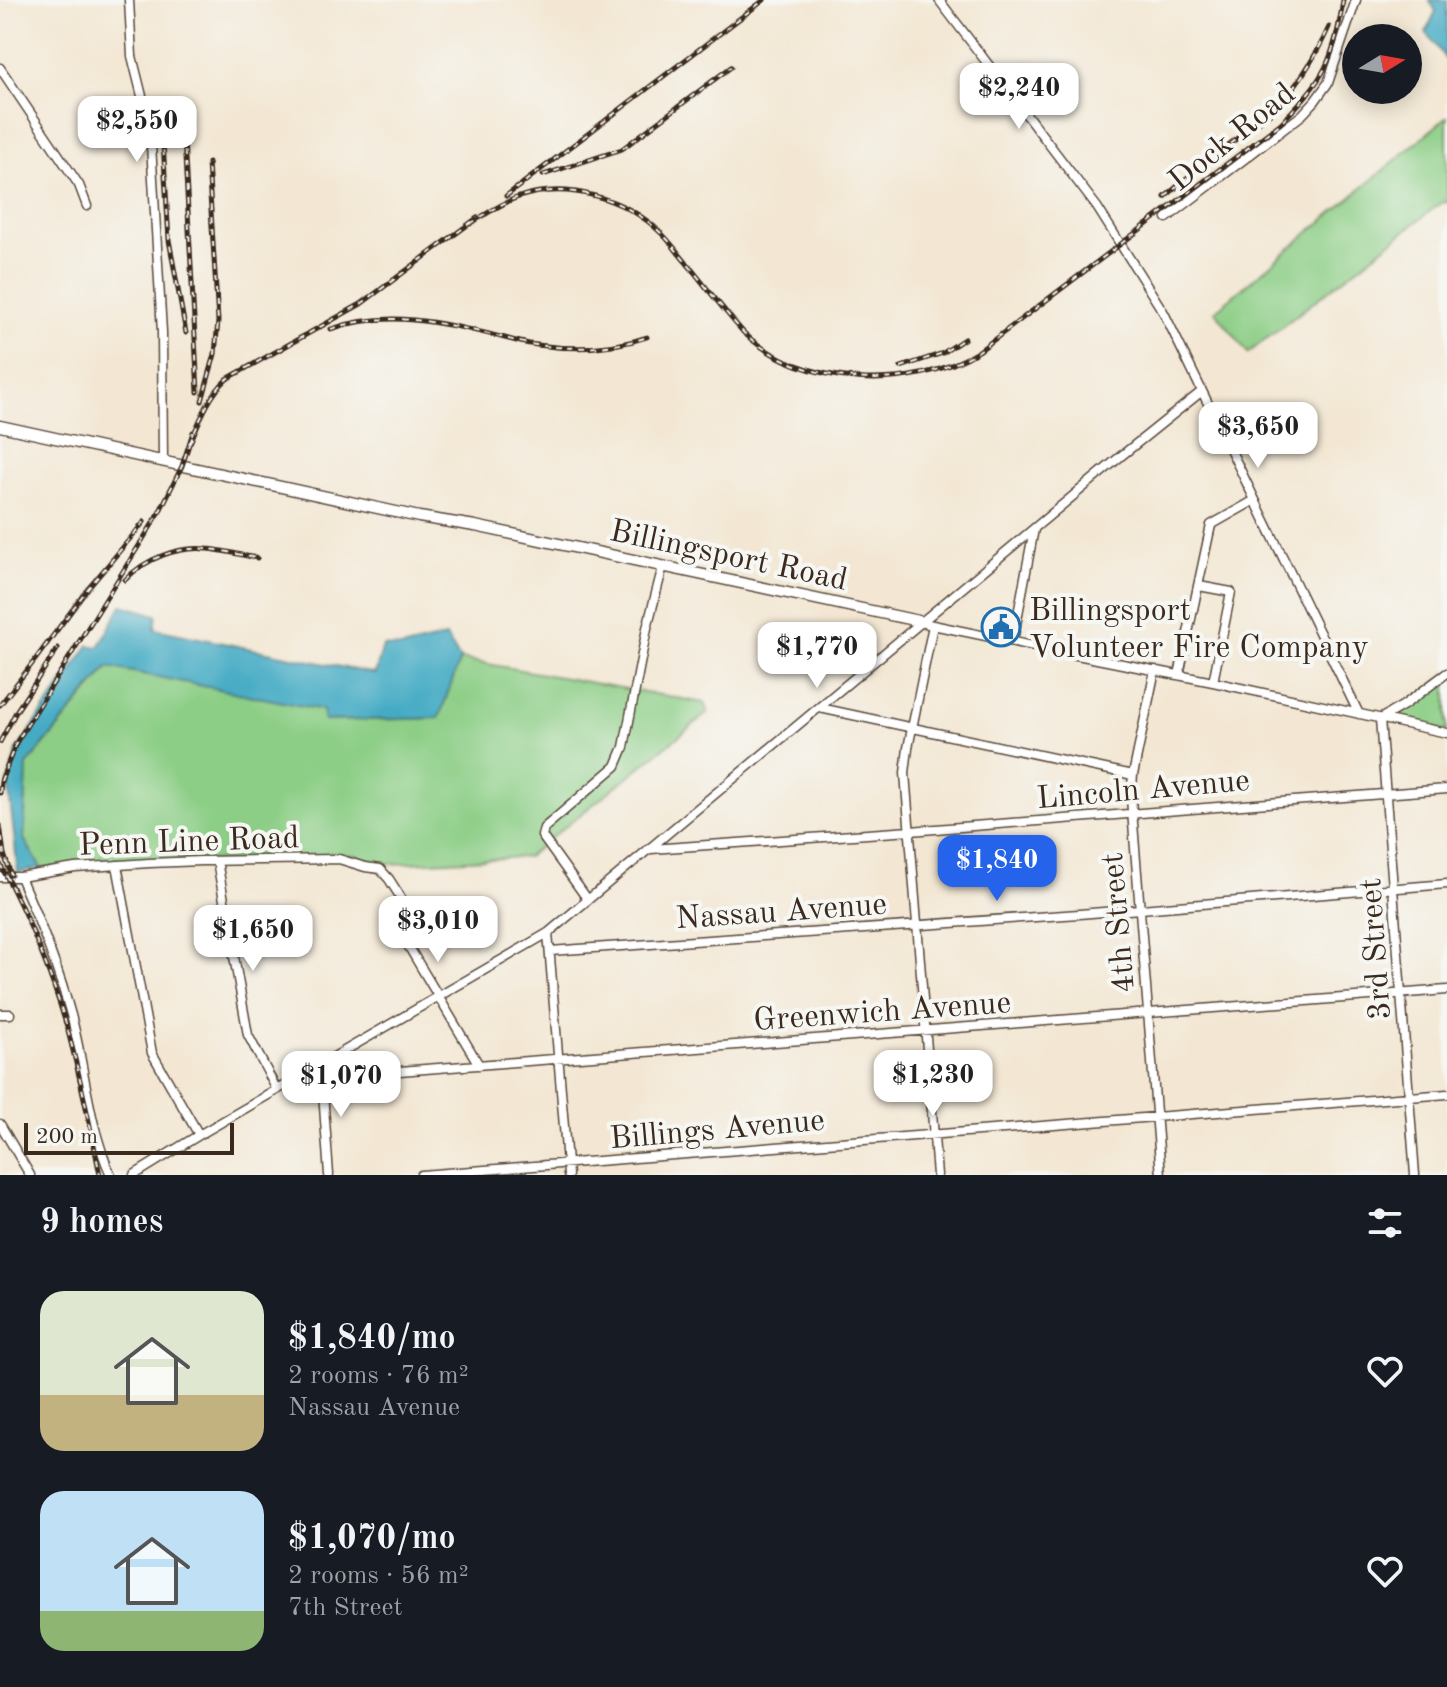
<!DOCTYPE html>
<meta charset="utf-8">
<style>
:root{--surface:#171b24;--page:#242831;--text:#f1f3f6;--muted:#9ea1a6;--accent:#2563eb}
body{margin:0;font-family:"Old Standard TT",serif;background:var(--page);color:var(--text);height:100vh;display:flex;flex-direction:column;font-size:30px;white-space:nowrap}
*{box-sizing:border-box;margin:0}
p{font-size:26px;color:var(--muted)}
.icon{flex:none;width:44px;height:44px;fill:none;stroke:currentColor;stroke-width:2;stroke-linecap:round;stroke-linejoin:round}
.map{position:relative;height:1175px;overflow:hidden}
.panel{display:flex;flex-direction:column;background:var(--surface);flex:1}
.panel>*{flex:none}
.needle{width:52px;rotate:79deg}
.fabs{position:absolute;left:1342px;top:24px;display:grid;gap:16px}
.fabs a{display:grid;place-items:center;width:80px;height:80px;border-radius:50%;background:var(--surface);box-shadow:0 4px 20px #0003;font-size:40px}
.scale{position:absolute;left:24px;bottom:20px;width:210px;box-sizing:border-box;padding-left:8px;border:4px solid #3b2a1e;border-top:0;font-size:22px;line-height:28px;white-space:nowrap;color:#3b2a1e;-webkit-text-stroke:6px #f6f6f2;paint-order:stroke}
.price{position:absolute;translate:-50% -68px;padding:0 18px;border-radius:16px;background:#fff;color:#222;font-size:26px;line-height:52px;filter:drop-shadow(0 2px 4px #0008)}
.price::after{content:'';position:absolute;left:50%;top:48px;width:24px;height:18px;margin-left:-12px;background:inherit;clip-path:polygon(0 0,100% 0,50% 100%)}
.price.selected{background:var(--accent);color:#fff}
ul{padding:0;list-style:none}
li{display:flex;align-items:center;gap:24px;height:200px;padding:0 40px}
li span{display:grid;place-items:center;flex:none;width:224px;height:160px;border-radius:24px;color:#555}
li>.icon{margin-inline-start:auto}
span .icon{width:96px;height:96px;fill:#fffc;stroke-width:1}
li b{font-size:34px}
h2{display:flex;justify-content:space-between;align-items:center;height:96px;padding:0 40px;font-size:34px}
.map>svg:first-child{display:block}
.green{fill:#8cce86;stroke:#647c52;stroke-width:2}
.water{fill:#44abc4;stroke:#406a71;stroke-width:2}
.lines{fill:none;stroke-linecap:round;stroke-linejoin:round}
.minor-casing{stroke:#574639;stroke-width:11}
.tertiary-casing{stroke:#574639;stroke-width:13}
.minor{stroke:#fff;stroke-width:8}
.tertiary{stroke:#fff;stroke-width:10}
.rail-casing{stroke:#3b2a1e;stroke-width:5}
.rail{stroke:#f6f6f2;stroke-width:2;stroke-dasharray:6;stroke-linecap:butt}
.labels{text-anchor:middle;stroke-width:8;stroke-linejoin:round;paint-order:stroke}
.street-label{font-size:32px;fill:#3b2a1e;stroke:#f6f6f2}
.poi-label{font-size:32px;fill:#3b2a1e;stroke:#f6f6f2;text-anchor:start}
</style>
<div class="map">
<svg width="1447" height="1175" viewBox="0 0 1447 1175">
<rect width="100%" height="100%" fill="#f6f6f2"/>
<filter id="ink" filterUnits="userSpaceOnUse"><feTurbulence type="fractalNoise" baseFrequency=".0125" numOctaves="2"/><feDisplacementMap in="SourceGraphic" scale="16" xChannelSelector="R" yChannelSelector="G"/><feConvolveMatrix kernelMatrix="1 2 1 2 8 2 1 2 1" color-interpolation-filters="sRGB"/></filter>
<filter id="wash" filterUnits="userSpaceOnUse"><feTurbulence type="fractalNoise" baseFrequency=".006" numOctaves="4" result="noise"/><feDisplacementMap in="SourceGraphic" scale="32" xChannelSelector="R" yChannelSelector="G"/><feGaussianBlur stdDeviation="1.8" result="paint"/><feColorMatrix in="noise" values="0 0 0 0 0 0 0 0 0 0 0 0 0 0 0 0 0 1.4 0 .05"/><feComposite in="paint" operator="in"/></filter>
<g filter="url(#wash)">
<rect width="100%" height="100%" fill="#f3e7d3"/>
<path class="green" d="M1447 117V203L1442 202 1248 353 1215 311Z
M460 659 704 703 708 713 527 857 370 865 356 855 41 868 24 839 27 765 109 667 324 710 325 721 438 718Z
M1447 674V731L1391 720 1443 677Z"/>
<path class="water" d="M1429 0H1447V61L1426 32 1436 11Z
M122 605 157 615 155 629 375 674 383 646 401 648 446 637 460 659 439 718 324 721 323 710 108 667 27 765 24 839 41 868 18 872 8 782 17 750 89 645 99 647Z"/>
</g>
<g filter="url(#ink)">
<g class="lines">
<g class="minor-casing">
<path id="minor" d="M129 0 132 56 150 128 162 332 163 462
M939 0 1097 207 1164 313 1359 714
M0 68 79 185 87 206
M1167 218 1302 115 1315 101 1328 83 1356 0
M1199 586 1231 592 1213 682
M928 624 1062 652 1213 682 1447 733
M933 625 908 748 905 773 937 1175
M1013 641 1034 529
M1155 670 1133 775 1131 798 1161 1175
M1179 675 1211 525 1255 500
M820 708 1133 775
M651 849 910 831 1447 789
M217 861 248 1035 277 1090
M117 865 152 1053 199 1135
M0 877H20L75 868 149 863 202 861 339 859 365 867 380 869 389 879 410 912 403 937 479 1065
M20 877C40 922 58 968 71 1015 85 1067 88 1125 111 1175
M588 900 542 836 544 828 616 766 624 747 647 628 663 566
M548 933 568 1175
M550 951 1079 914 1447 884
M0 1014H10
M321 1065 329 1175
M322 1077 1447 990
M0 1124 30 1175
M134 1175 199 1135 548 933 1121 456 1201 392
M421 1175 1447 1094
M1415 1175 1380 719 1404 705 1447 673"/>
</g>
<g class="tertiary-casing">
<path id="tertiary" d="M0 426 419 517 475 526 923 622"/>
</g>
<use href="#minor" class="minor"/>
<use href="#tertiary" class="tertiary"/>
<g class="rail-casing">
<path id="rail" d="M162 126 169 240 186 333
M184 139 198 392
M543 175 622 149 731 67
M506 196 764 0
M1165 197 1202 165 1273 111C1298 86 1315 58 1329 27
M470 224C486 214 501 203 519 197 567 181 626 198 661 233 670 241 677 252 685 261 705 285 723 310 744 333 803 388 912 393 979 351L1281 123C1296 107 1315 88 1325 68 1335 48 1340 22 1343 0
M331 329C390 309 443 323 501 337 513 340 525 344 537 345 574 350 612 349 647 337
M901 367 943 353 964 339
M202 401 215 354 218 321 208 163
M190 443C200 420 208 397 227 379L361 304 477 218
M125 580C145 559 177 546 207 549 223 550 240 555 257 558
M0 705 35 660 86 591 144 522
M0 742 17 710 58 648
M0 793 1 781 16 743 158 515 182 466 193 432
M0 825 4 854 11 875
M0 864C27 915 50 969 66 1024 80 1074 90 1125 100 1175"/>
</g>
<use href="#rail" class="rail"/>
</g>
</g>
<defs>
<g id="civic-ring" transform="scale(2)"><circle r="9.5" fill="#f6f6f2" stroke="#1f6fb2" stroke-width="1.5"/><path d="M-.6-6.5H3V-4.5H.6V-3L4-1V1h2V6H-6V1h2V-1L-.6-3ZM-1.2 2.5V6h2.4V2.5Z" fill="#1f6fb2"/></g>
</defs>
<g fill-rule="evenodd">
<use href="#civic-ring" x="1001" y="627"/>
</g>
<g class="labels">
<g class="street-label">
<text transform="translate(1231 136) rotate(-39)" y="11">Dock Road</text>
<text transform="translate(729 554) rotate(12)" y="11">Billingsport Road</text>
<text transform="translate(1143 788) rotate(-5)" y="11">Lincoln Avenue</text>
<text transform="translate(189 840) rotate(-2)" y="11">Penn Line Road</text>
<text transform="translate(781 910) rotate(-4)" y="11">Nassau Avenue</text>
<text transform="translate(1117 923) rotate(-95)" y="11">4th Street</text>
<text transform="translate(1374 949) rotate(-94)" y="11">3rd Street</text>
<text transform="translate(882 1010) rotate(-4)" y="11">Greenwich Avenue</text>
<text transform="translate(717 1128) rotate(-5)" y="11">Billings Avenue</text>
</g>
<g class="poi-label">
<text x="1029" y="620">Billingsport<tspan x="1029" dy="37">Volunteer Fire Company</tspan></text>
</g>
</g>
</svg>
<div class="fabs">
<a><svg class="needle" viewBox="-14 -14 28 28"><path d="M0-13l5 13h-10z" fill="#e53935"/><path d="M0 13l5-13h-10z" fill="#9ea1a6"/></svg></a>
</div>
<div class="scale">200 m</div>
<b class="price" style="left:1019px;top:131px">$2,240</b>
<b class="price" style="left:137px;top:164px">$2,550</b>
<b class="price" style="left:1258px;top:470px">$3,650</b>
<b class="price" style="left:817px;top:690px">$1,770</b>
<b class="price selected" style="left:997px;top:903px">$1,840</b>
<b class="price" style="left:438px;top:964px">$3,010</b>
<b class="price" style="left:253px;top:973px">$1,650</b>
<b class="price" style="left:933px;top:1118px">$1,230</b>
<b class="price" style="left:341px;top:1119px">$1,070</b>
</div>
<section class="panel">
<h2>9 homes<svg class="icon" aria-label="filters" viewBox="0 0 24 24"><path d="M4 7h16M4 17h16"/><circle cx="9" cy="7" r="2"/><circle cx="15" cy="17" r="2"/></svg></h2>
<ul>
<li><span style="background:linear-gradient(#dfe7d0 65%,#c2b280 0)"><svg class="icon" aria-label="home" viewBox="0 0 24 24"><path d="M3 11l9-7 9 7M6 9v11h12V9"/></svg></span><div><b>$1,840/mo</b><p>2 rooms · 76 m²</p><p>Nassau Avenue</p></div><svg class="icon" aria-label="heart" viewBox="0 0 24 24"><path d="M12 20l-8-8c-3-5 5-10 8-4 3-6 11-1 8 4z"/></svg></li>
<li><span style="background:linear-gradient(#bfe0f5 75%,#8fb573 0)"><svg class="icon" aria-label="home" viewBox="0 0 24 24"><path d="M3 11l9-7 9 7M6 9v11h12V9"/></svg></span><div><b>$1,070/mo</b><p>2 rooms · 56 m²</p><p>7th Street</p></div><svg class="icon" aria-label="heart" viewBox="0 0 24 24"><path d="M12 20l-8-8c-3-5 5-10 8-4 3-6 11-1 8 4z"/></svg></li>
</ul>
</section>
